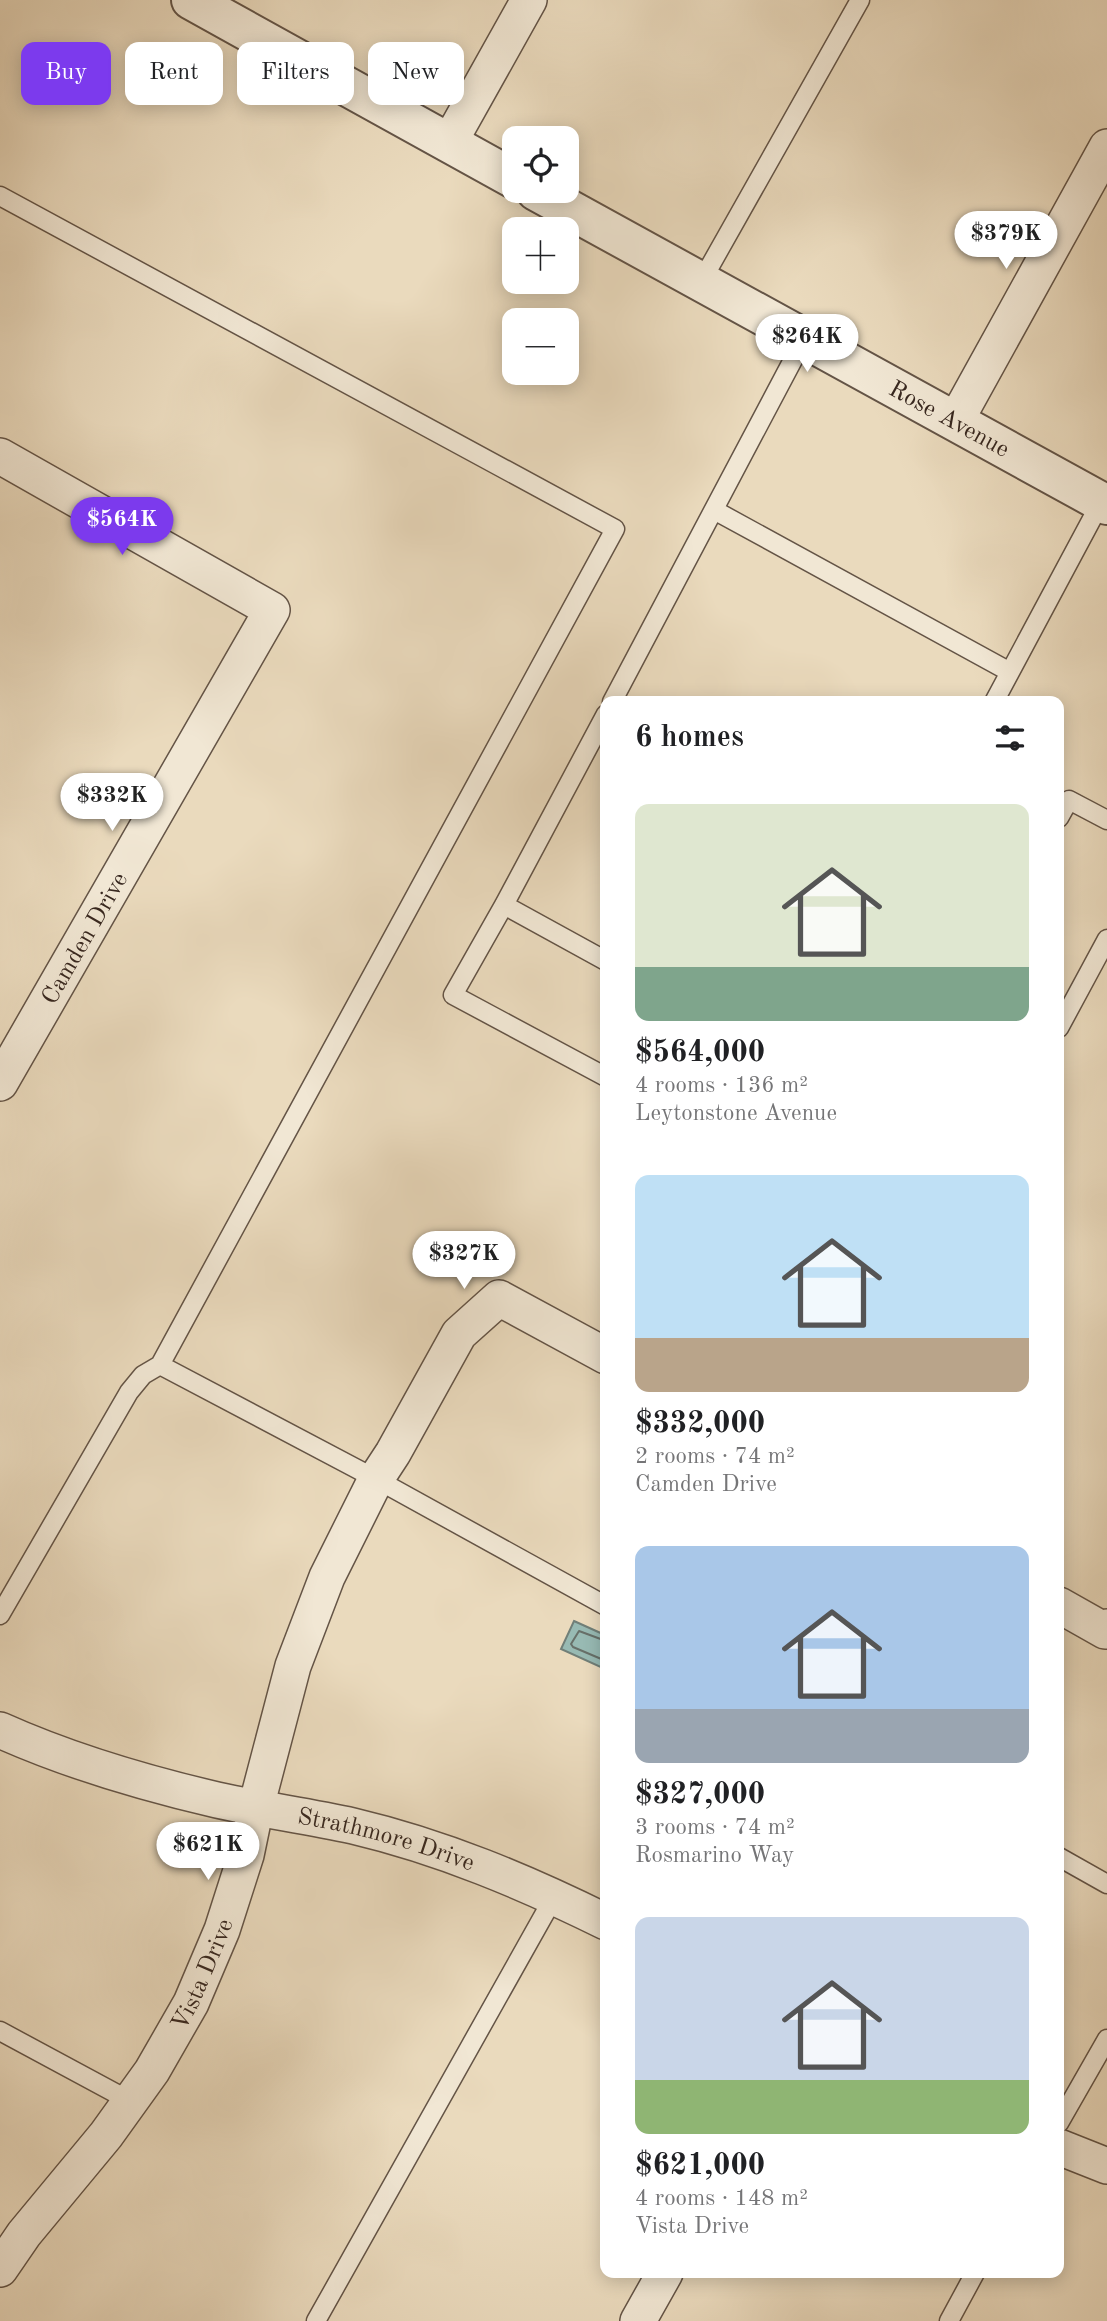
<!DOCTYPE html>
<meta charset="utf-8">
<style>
:root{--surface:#fff;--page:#f6f6f6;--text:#202124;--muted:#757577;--accent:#7c3aed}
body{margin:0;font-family:"Old Standard TT",serif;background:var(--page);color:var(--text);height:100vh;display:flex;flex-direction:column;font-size:26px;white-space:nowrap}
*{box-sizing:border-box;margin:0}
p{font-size:23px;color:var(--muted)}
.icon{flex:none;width:38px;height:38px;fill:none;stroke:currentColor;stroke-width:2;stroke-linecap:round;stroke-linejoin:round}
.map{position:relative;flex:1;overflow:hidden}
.sheet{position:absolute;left:600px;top:696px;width:464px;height:1582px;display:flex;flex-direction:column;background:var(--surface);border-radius:14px;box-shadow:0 4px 18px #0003}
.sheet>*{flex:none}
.banner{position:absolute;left:21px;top:42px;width:474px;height:63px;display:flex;gap:14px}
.fabs{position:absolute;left:502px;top:126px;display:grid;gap:14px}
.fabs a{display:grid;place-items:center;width:77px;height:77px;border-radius:14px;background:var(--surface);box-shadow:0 4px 18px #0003;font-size:35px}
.price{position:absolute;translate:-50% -60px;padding:0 16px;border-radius:24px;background:#fff;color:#222;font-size:23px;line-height:46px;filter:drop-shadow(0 2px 4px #0008)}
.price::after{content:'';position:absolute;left:50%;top:42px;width:21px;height:16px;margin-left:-10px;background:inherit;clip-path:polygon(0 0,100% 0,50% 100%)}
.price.selected{background:var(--accent);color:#fff}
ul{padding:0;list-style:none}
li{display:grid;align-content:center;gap:14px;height:371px;padding:0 35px}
li span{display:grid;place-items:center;height:217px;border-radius:14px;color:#555}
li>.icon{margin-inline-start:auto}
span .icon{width:126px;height:126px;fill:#fffc;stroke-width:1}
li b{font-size:30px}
h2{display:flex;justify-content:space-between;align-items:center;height:84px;padding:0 35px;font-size:30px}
.tag{padding:0 24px;border-radius:14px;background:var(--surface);box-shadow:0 4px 18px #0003;font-size:24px;line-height:63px}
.tag.selected{background:var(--accent);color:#fff}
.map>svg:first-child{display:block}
.water{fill:#98bab3;stroke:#717f78;stroke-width:2}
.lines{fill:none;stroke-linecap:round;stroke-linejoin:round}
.shore{stroke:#687069;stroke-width:2}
.service-casing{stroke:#645446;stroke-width:21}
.minor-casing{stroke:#645446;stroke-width:38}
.tertiary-casing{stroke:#645446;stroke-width:42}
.service{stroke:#f1e7d4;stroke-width:18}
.minor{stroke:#f1e7d4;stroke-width:35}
.tertiary{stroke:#f1e7d4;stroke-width:38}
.labels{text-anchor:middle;stroke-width:6;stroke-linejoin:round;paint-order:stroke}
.street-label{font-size:24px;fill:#37271f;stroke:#f1e7d4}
</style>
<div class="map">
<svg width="1107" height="2321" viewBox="0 0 1107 2321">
<rect width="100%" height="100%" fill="#eadabd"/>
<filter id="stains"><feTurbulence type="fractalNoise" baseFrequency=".00286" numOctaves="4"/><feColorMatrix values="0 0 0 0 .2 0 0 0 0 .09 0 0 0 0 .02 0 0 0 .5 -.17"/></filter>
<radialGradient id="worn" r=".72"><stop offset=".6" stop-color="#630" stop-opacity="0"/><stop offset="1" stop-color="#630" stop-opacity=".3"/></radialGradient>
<path class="water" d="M574 1621 605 1635V1669L561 1649Z"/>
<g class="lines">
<path class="shore" d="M606 1641 579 1631 571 1644 573 1647 606 1661"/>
<g class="service-casing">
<path id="service" d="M0 196 615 529 160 1365 376 1479 606 1606
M701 282 860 0
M714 510 1010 672
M612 702 804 339
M994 702 1101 502
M606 714 504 905 453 995 606 1077
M1059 818 1069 800 1107 820
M504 905 606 961
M1059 1028 1107 939
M0 1615 129 1392 143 1375 160 1365
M1059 1857 1107 1884
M0 2031 130 2101
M1059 2123 1107 2039
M316 2321 554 1897
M949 2321 975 2273"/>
</g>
<g class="minor-casing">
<g id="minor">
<path d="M449 143 529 0"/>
<path d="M955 422 1107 147"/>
<path d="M0 456 272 610 0 1083"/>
<path d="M1059 1605 1105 1631 1107 1627"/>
<path id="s1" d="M0 1730C69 1761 144 1783 217 1800 262 1810 308 1816 353 1826 442 1847 525 1882 606 1922"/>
<path d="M1059 2147 1107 2166"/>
<path id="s2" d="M0 2269 24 2234 106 2135 152 2071 191 2003 222 1930 246 1855 256 1807 293 1666 327 1577 376 1479 393 1453 459 1334 499 1298 606 1356"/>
<path d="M638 2321 665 2273"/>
</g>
</g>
<g class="tertiary-casing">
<g id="tertiary">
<path d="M191 0 514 179"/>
<path id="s3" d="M536 191 1107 505"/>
</g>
</g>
<use href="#service" class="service"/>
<use href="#minor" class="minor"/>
<use href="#tertiary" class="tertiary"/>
</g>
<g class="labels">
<g class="street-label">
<text dy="8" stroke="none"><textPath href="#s3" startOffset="472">Rose Avenue</textPath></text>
<text transform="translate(84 938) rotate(-60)" y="8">Camden Drive</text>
<text dy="8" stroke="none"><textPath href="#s1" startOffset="402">Strathmore Drive</textPath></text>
<text dy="8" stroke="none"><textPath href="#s2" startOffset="359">Vista Drive</textPath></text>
</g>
</g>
<rect width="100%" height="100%" filter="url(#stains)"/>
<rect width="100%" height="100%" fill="url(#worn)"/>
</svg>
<div class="fabs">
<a><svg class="icon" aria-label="locate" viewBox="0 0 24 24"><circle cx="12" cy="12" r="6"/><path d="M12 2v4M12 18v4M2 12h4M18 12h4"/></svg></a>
<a>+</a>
<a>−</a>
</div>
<b class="price" style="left:1006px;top:271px">$379K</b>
<b class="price" style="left:807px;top:374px">$264K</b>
<b class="price selected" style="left:122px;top:557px">$564K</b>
<b class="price" style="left:112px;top:833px">$332K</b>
<b class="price" style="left:464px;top:1291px">$327K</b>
<b class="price" style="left:208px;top:1882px">$621K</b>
<div class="banner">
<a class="tag selected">Buy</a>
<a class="tag">Rent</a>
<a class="tag">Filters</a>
<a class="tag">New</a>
</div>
<section class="sheet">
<h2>6 homes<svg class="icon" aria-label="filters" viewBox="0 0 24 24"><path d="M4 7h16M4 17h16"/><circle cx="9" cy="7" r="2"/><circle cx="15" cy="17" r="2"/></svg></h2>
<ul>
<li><span style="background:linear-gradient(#dfe7d0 75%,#7fa58c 0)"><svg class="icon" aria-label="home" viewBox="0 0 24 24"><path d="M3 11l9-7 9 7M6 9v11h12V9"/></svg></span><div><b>$564,000</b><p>4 rooms · 136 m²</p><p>Leytonstone Avenue</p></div></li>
<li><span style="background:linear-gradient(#bfe0f5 75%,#b9a48a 0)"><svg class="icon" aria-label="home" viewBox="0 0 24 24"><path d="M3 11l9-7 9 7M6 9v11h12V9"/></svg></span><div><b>$332,000</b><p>2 rooms · 74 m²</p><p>Camden Drive</p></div></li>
<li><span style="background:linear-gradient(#a9c7e8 75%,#9aa5b1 0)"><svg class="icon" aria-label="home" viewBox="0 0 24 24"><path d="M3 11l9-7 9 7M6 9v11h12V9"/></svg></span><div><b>$327,000</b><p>3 rooms · 74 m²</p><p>Rosmarino Way</p></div></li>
<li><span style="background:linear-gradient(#c9d6e8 75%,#8fb573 0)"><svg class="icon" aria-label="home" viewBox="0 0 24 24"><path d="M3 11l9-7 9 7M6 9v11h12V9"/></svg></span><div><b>$621,000</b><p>4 rooms · 148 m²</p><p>Vista Drive</p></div></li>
</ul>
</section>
</div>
